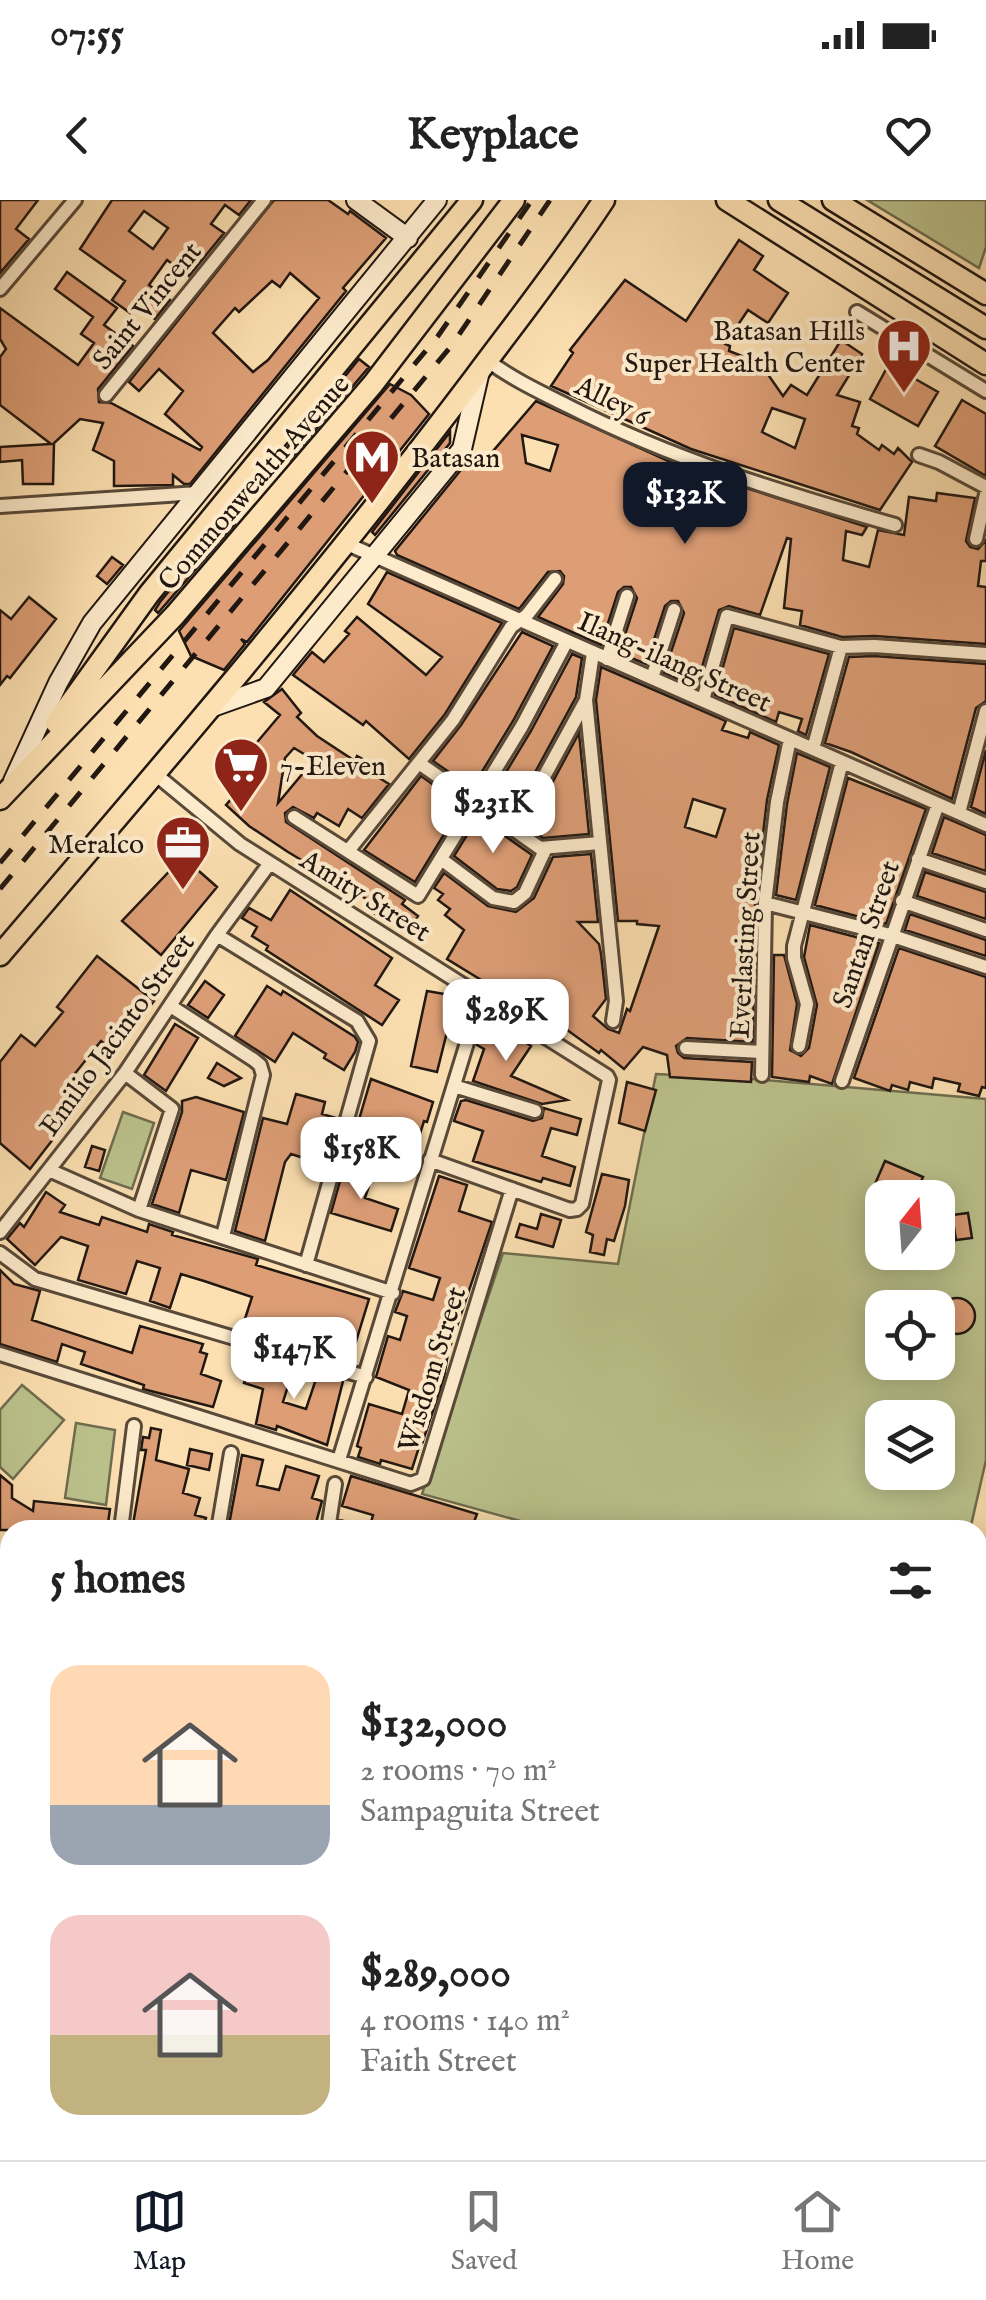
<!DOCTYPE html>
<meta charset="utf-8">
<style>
:root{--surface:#fff;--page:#f6f6f6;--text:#222;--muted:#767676;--line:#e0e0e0;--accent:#111827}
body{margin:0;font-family:"IM FELL English",serif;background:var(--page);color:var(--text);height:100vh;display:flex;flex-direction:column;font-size:38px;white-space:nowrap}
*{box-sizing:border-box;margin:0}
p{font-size:32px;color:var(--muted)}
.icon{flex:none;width:55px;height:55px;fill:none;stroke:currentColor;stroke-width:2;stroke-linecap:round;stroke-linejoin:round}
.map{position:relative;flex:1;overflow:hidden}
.details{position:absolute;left:0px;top:1320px;width:988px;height:640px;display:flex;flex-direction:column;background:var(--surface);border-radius:30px 30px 0 0;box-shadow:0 5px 25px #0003}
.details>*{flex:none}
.needle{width:65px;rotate:17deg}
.fabs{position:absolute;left:865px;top:980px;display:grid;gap:20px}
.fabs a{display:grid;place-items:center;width:90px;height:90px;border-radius:20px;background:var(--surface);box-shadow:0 5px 25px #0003;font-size:50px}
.price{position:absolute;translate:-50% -85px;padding:0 22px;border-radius:20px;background:#fff;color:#222;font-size:32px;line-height:65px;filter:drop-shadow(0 2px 5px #0008)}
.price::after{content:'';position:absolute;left:50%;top:60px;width:30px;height:22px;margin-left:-15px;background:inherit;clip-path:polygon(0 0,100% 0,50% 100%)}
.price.selected{background:var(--accent);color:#fff}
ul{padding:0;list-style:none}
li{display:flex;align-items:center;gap:30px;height:250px;padding:0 50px}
li span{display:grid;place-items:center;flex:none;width:280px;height:200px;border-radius:30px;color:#555}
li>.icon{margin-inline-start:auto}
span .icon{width:120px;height:120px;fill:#fffc;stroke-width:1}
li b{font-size:42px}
h2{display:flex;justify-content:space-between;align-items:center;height:120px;padding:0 50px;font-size:42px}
.status{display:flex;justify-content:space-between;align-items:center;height:70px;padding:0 50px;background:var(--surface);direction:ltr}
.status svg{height:28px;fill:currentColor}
header{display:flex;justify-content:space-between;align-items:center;height:130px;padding:0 50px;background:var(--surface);font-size:45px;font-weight:700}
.tab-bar{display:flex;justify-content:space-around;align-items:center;height:140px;border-top:2px solid var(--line);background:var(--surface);font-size:28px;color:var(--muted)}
.tab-bar a{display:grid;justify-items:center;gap:5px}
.tab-bar .selected{color:var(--accent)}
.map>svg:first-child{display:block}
.green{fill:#bcc38d;stroke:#6e6d4f;stroke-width:2.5;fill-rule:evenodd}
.building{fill:#dd9e76;stroke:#211711;stroke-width:2.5;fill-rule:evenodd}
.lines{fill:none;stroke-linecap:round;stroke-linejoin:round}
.street-casing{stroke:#584939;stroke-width:18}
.secondary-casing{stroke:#211711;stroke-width:22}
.primary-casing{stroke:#211711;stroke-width:25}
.street{stroke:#fdebcc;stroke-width:12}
.secondary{stroke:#fdebcc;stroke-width:18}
.primary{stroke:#fce0b1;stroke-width:20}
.rail{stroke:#211711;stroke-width:5;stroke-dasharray:18 18;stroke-linecap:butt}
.labels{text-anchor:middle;stroke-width:8;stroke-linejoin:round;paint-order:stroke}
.street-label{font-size:28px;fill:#211711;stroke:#fdebcc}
.poi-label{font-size:28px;fill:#211711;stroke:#fdebcc;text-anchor:end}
</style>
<div class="status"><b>07:55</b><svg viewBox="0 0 49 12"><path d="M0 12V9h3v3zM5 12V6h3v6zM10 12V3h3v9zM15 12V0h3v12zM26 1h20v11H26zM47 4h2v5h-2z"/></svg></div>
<header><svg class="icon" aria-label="back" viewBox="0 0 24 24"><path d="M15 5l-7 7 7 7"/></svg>Keyplace<svg class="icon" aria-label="heart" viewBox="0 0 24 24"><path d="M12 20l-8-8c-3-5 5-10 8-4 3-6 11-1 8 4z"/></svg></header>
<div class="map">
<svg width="986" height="1960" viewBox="0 0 986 1960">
<rect width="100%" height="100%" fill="#fce0b1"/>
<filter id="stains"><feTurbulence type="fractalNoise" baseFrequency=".002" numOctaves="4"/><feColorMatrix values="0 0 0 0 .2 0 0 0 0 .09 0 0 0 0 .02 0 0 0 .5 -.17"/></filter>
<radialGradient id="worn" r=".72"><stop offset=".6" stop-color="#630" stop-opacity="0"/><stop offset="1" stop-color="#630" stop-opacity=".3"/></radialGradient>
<path class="green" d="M867 0H986V47L979 68Z
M656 874 753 879 986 899V1260L970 1330H553L422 1294 503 1053 618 1064ZM882 998H938V1052H882ZM882 1108H938V1162H882ZM882 1218H938V1272H882Z
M123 912 154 923 132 989 100 978Z
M22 1185 64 1220 13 1279 0 1267V1210Z
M76 1223 115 1230 106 1305 65 1298Z"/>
<path class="building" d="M0 0H38L16 29 29 39 0 73Z
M112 0H251L239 15 225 5 211 24 224 33 189 76 167 60 149 85 170 100 155 119 135 105 130 113 112 100 125 81 80 49ZM144 11 168 28 153 49 129 31Z
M274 0H328L348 14 350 11 386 38 343 88 346 91 190 284H184L173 275V285L114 286V261L93 250 103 223 80 219 54 243 53 284H23L22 260 0 262V247L51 244 0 205V157L6 149 0 139V108L78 165 94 143 81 134 93 117 55 89 67 72 117 108 104 125 133 146 98 189 99 202 111 203 200 250 202 247 165 214 183 191 159 169 139 191 129 182ZM290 73 319 98 268 160 253 172 213 133 235 108 239 112 272 81 280 87Z
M739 40 763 56 754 70 788 93 768 123 748 110 725 144 730 146 729 151 760 163 783 196 791 185 807 195 841 140 862 154 837 195 860 202 852 226 859 228 857 234 879 250 882 245 894 254 898 248 912 262 880 310 691 249 551 186 573 153 570 150 625 80 686 121ZM772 208 805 219 795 248 762 232Z
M359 159 369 167 290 260 282 254Z
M889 164 938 192 918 226 870 199Z
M390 184 411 195 429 214 247 442 241 439 245 444 224 470 191 456 179 431Z
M962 200 986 214V276L935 246Z
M536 201 684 268 867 327 862 335 846 331 843 360 869 367 878 330 904 335 909 297 936 301 937 293 975 298 966 341 970 347 978 349 986 340V361H981L978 386 986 387V444L875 436 842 437 800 425 802 411 784 408 791 339 787 338 760 415 729 406 719 410 696 487 664 473 684 413 678 401H671L665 406 646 464 619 453 637 398 631 387H624L618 392 601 445 538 417 563 384 564 376 560 371 548 372 519 409 397 355 395 351 473 255 477 258 481 254 487 258ZM522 235 558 245 550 271 526 263Z
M450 232V243L375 335 372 332Z
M229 318 235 324 158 413 155 410 160 402Z
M112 357 123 365 107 384 97 376Z
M387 372 502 423 445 514 409 559 366 521 363 525 293 475 312 452 324 462 349 434 345 431 357 417 426 475 442 457 368 404Z
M29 397 56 419 10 478 7 476 0 485V410L11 419Z
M734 428 829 454 806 535 798 531 802 519 779 512 776 522 715 495Z
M522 432 553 446 513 521 472 588 433 561 461 525Z
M572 454 582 458 576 497 520 600 508 613 489 600 531 531Z
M874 456 986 464V501L976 508 952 599 851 552 825 543 849 457Z
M601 467 726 521 722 530 748 538 750 532 779 545 767 600 755 702 753 842 687 838 676 846 678 853 684 858 752 862 751 882 670 877 667 855 643 847 624 869 601 850 599 853 552 819 522 805 447 759 464 730 445 715 450 709 438 700 443 694 434 688 444 673 488 706 516 712 534 698 553 657 591 654 598 722H578L599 744 601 754 606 799 593 816 608 829 619 833 627 809 630 811 659 726 637 724V721H618L596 500ZM693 599 725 609 716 637 685 627Z
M282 489 301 513 297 517 317 536 355 561 357 556 374 565 370 572 389 584 362 618 348 609 339 626 317 613 314 618 293 607 285 613 286 622 405 700 402 704 418 716 409 729 386 713 382 719 370 710 373 703 288 652 249 626 226 605 247 581 229 565 243 549 248 553 280 515 264 502ZM294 548 314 560 278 603 285 558Z
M579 533 589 634 543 638 524 625 537 611Z
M986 550V614L971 607Z
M797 553 830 567 796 700 776 695 787 604Z
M421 576 462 605 415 682 364 650Z
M848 578 926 609 886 724 815 705Z
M478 617 532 655 517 687 511 691 497 689 454 656Z
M944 617 986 635V671L932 653Z
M183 657 217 687 161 755 122 721Z
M925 672 986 692V719L917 696Z
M290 690 392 758 375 785 399 800 382 825 266 750 268 746 252 736 257 727 242 718 249 708 271 720Z
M910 714 986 740V756L905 730Z
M810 725 879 743 832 884 810 876 809 882 772 877 774 755H784L797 804 790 850 801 856 809 848 817 805 804 757Z
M899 748 986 777V888L982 887 979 896 958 891 960 884 934 878 932 888 910 882 908 890 892 885 890 891 854 878Z
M97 756 154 801 115 852 101 841 73 876 91 890 30 969 0 943V862L21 835 35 846 63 812 57 807Z
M205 781 224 795 208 818 188 805Z
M267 786 281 795 283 791 355 837 358 842 355 852 344 870 324 858 326 854 293 833 275 862 235 836Z
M427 791 456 796 437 872 411 866Z
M487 817 531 846 511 876 567 900 542 904 473 881 484 849 477 845Z
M175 824 198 838 166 891 144 875Z
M217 863 241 878 224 886 208 878Z
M371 879 433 902 427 922 424 921 410 965 382 956 389 934 358 923Z
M627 882 656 890 645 931 619 923Z
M296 894 325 902 322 914 336 918 323 964 291 954 285 962 265 1041 235 1031 263 918 287 924Z
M196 897 244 912 226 980 191 970 179 1013 152 1004 182 912V901Z
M466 900 533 921 542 918 544 908 581 919 577 935 551 928 542 956 575 967 570 986 543 978 541 982 473 961 483 931 454 921 461 901Z
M92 946 105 950 99 971 85 967Z
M885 961 923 977 914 998H869Z
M344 967 372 976 365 998 398 1009 391 1031 331 1013Z
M602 974 629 980 625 1006 614 1041 607 1039 604 1055 590 1052 593 1035 586 1032Z
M439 976 467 985 459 1011 492 1022 448 1153 444 1178 422 1244H420L412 1269 381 1260 380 1264 358 1257 361 1248 357 1246 369 1204 402 1214 409 1190 376 1177 388 1136 400 1140 407 1116 395 1112 403 1091 433 1100 440 1078 409 1068Z
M46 992 65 1005 60 1012 99 1025 102 1017 147 1032 149 1024 173 1032 172 1035 258 1059 256 1065 369 1099 350 1161 302 1148 305 1138 244 1122 252 1097 204 1081 181 1074 170 1108 150 1101 160 1068 137 1061 126 1094 78 1080 88 1046 61 1037 35 1065 7 1039 20 1023 24 1027Z
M968 1013 972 1038 956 1040 952 1015Z
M541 1014 561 1020 553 1047 516 1037 520 1024 537 1029Z
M0 1070 14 1084 40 1091 32 1120 132 1153 140 1126 203 1144 200 1152 207 1154 201 1174 221 1181 213 1207 143 1189 144 1185 81 1164 85 1152 62 1144 57 1162 0 1144Z
M939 1116a18 18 0 1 1 36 0a18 18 0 1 1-36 0Z
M252 1159 294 1167 283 1202 306 1209 318 1173 343 1181 327 1245 277 1226 276 1230 256 1224 263 1189 244 1183Z
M151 1228 161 1230 156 1260 189 1269 183 1293 200 1298 195 1315 206 1318 203 1330H132L146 1250H141L143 1237 149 1238Z
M190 1249 212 1254 209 1270 187 1265Z
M242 1255 263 1260 257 1285 279 1290 286 1266 319 1276 312 1298 322 1301 314 1330H228Z
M0 1275 12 1285V1298L33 1311 34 1301 110 1309 107 1330H0Z
M351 1276 477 1314 471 1330H369L373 1315 342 1306Z"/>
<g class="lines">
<g class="street-casing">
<path id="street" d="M0 89 75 0
M857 112 986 191
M487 160C512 179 540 192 568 206 672 259 783 293 895 325
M106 195 264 0
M919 255 939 262 986 287
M0 306 198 293
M976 339 986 294
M345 343 986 625
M593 453 586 500 616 801 613 821
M607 459 627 396
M652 478 674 410
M703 500 727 416 841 447 874 446 986 454
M813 549 841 447
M419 563 540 648 600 643
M154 573 240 644 607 876 609 880 582 1004 577 1009 570 1010 430 960
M959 613 986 511
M294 617 418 696 522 526 567 441
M509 626 528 606 585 502
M348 651 453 520 511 427 527 415 555 379
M441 659 493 698 514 702 525 693 546 648
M918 659 986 682
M902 701 986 730
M765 703 890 735 986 767
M217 735 357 821 369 841 306 1065
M172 807 254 860 260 865 263 875 223 1036
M799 846 807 804 794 758V746L842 562
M686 848 762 852
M125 873 172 909 139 1010
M762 875 765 703 777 602 790 539
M842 881 938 604
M454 886 535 911
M49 970 139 1010 393 1093
M0 1032 125 873 217 735 270 663
M0 1053 35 1079 366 1177
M0 1154 411 1284 423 1279 512 989
M339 1260 481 797
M328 1324 347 1330
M121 1330 134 1226
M218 1330 231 1253
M328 1330 335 1284
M978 1471 986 1472
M0 1486 10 1484
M978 1573 986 1569
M0 1590H10
M0 1693 10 1692
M978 1732 986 1728
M0 1799 10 1800
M978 1889 986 1885
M299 1950 321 1957 327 1955 328 1950
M630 1950 637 1960
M805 1950 812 1960
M469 1960 471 1950
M840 1960 858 1950"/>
</g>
<g class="secondary-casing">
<path id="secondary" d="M356 0 408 38
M210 508 266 488 462 249 480 171
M13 581 58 483 92 423 437 0"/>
</g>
<g class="primary-casing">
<path id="primary" d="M727 0 986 164
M779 0 986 128
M833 0 986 94
M56 523 149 394 472 0
M0 599 175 415 373 184 514 0
M0 755C162 566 325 376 475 177 519 118 564 61 604 0"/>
</g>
<use href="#street" class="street"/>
<use href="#secondary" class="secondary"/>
<use href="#primary" class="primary"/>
<path class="rail" d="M0 663 438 136 532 0
M0 689 452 145 550 0"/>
</g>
<defs>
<g id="hospital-pin" transform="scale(2.875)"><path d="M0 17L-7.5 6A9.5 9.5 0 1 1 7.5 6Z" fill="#8f2418" stroke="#fdebcc"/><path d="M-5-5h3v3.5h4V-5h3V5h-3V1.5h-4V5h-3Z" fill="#fff"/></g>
<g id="metro-pin" transform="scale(2.875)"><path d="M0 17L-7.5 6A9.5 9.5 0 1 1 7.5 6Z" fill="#8f2418" stroke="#fdebcc"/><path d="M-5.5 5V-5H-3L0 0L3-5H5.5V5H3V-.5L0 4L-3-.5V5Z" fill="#fff"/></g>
<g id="supermarket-pin" transform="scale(2.875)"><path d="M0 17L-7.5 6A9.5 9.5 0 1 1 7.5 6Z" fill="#8f2418" stroke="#fdebcc"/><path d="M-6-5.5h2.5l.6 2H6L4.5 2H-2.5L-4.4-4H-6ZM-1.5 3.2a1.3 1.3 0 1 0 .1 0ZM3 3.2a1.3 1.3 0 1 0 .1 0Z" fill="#fff"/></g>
<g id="office-pin" transform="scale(2.875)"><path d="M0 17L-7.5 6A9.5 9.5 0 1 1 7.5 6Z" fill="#8f2418" stroke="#fdebcc"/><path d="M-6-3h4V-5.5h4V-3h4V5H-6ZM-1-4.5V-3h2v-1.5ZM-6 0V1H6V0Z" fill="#fff"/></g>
</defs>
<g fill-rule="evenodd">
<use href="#hospital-pin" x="904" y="146"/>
<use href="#metro-pin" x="372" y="257"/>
<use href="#supermarket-pin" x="241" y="565"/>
<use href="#office-pin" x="183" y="643"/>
</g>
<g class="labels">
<g class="street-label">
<text transform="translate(146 105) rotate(-51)" y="10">Saint Vincent</text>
<text transform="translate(613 200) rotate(26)" y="10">Alley 6</text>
<text transform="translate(253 282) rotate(-49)" y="10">Commonwealth Avenue</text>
<text transform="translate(675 461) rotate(24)" y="10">Ilang-ilang Street</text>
<text transform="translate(366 695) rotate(32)" y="10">Amity Street</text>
<text transform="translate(865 734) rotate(-71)" y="10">Santan Street</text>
<text transform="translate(744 735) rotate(-87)" y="10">Everlasting Street</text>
<text transform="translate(116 834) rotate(-54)" y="10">Emilio Jacinto Street</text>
<text transform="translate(431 1169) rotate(-73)" y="10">Wisdom Street</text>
</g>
<g class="poi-label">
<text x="865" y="140">Batasan Hills<tspan x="865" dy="32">Super Health Center</tspan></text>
<text x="411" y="267" text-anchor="start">Batasan</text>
<text x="280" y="575" text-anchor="start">7-Eleven</text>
<text x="144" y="653">Meralco</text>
</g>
</g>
<rect width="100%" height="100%" filter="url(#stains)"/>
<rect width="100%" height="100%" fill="url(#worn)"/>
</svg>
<div class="fabs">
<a><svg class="needle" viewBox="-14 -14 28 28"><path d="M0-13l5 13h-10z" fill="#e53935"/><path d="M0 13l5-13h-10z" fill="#767676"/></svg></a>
<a><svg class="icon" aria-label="locate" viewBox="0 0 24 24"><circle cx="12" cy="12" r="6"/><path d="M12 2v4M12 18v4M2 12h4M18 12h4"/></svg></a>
<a><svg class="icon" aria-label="layers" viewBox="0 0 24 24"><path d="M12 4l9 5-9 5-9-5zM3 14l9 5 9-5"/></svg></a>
</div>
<b class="price selected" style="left:685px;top:347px">$132K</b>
<b class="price" style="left:493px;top:656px">$231K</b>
<b class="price" style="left:506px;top:864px">$289K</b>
<b class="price" style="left:361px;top:1002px">$158K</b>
<b class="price" style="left:294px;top:1202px">$147K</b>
<section class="details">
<h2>5 homes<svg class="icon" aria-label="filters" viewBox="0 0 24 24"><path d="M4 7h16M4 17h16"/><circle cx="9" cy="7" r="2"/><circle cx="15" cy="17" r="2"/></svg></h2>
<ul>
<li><span style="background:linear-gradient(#ffd9b3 70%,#9aa5b1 0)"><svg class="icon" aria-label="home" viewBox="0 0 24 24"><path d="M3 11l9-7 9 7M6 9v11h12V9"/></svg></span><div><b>$132,000</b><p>2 rooms · 70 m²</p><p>Sampaguita Street</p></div></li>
<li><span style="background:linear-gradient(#f6c9c9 60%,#c2b280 0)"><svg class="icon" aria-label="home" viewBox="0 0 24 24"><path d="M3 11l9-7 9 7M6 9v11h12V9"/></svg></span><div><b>$289,000</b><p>4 rooms · 140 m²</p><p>Faith Street</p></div></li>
</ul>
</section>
</div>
<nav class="tab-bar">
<a class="selected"><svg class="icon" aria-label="map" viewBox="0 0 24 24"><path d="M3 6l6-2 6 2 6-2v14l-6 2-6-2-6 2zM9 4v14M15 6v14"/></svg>Map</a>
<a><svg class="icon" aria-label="saved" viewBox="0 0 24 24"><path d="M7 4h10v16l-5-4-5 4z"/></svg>Saved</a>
<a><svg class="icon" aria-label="home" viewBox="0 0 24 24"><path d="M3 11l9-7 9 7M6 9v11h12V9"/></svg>Home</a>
</nav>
